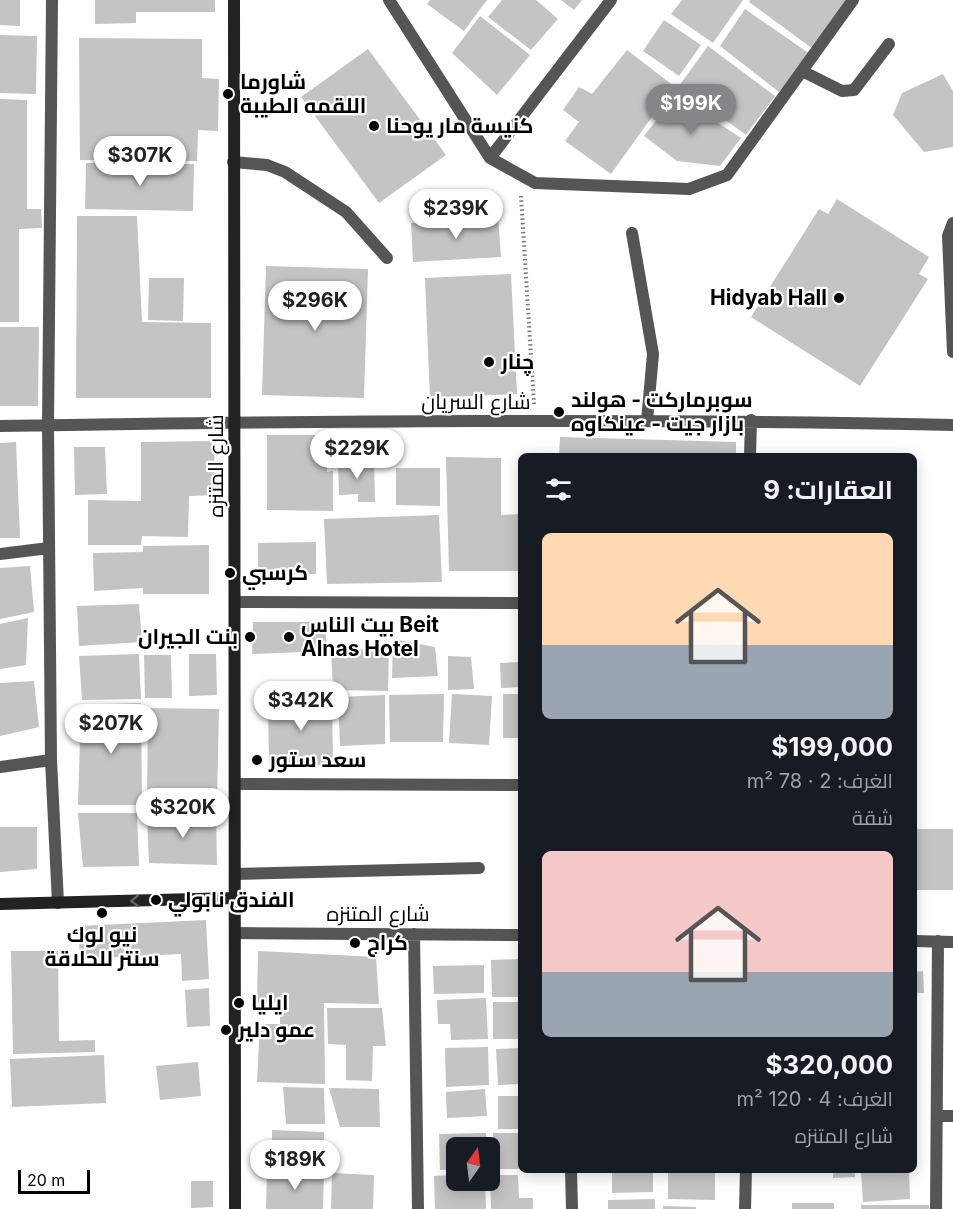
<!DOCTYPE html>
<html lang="ar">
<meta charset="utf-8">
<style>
:root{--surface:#171b24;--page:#242831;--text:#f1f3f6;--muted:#9ea1a6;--accent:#858687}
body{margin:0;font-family:Inter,Cairo,sans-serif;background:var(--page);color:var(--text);direction:rtl;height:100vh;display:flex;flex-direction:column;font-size:22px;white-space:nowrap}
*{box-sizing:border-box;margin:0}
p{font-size:20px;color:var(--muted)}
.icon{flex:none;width:33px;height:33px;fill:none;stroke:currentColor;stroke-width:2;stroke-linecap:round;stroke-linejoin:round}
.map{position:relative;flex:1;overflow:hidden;direction:ltr}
.sheet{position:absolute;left:518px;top:453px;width:399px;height:720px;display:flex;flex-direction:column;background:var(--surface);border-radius:9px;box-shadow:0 3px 15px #0003;direction:rtl}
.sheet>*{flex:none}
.needle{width:39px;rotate:14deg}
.fabs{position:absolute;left:446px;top:1137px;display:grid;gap:12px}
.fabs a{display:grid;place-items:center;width:54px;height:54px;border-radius:9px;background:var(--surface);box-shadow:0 3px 15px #0003;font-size:30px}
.scale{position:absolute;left:18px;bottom:15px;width:72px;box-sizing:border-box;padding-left:6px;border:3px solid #000;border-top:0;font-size:16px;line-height:21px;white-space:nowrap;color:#000;-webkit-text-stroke:4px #fff;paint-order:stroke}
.price{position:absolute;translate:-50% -51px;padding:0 14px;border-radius:21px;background:#fff;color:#222;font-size:20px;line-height:39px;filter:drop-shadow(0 2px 3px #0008)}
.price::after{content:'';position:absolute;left:50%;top:36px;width:18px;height:14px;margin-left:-9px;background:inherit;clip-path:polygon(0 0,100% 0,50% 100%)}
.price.active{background:var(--accent);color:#fff}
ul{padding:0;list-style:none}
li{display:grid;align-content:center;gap:12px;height:318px;padding:0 24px}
li span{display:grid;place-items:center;height:186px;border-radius:9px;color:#555}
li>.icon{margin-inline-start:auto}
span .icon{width:108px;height:108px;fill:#fffc;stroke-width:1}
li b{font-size:26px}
h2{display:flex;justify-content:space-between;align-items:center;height:72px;padding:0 24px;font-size:26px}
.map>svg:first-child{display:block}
.building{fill:#c4c4c4}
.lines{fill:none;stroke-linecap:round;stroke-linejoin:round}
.path{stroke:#777;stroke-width:4;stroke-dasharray:1.5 3;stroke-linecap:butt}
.lane{stroke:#555;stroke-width:12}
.street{stroke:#555;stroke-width:12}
.secondary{stroke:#222;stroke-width:12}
.oneway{stroke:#646464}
.poi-dot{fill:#000;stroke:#fff;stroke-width:2}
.labels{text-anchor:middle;stroke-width:4.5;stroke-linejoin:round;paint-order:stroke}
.poi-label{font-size:21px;font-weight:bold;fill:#000;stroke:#fff;text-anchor:start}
.street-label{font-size:21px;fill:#000;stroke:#fff}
</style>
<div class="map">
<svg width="953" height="1209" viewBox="0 0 953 1209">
<rect width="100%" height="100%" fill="#fff"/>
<path class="building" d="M0 0H20V26L0 25Z
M95 0H215V12H136V23L95 24Z
M430 0H487L464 31 427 4Z
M502 0H536L558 19 531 50 488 17Z
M561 0H582L574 10Z
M682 0H743L713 43 671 14Z
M750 0H846L813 49 749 2Z
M745 9 810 54 779 92 720 46Z
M480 16 530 55 497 95 452 53Z
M664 20 701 45 679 76 643 51Z
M0 35 37 36 36 94 0 93Z
M79 38 202 39V78L219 79 218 131 198 130 197 161 80 160Z
M708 46 775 96 746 135 679 86Z
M368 49 446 155 379 203 301 97Z
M627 50 674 86 611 174 565 141 579 122 563 110 579 87 592 94Z
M943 74 953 91V147L924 152 893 115 902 93Z
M676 95 741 138 720 166 677 161 644 136Z
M0 99 27 100V209H41L42 228 19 229V322H0Z
M86 163 194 164 193 211 85 209Z
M837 199 929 257 919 274 928 279 860 386 751 317 819 209 828 214Z
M77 216H137L142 322 211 323V398H76Z
M498 217 501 257 413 262 411 223Z
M266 266 368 269 364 398 262 395Z
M511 274 517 394 430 398 425 278Z
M149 278H184L183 321 148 320Z
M0 327H39L38 406H0Z
M267 435H327V472L333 471V511L267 510Z
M560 437 736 442V456H559Z
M214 441 215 495 189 496 188 537 142 536 141 545H88V500L141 501V442Z
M16 442 20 538H0V443Z
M74 447H105L107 494 75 495Z
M446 457 501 458V515L520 514V571H449Z
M374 461 375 502H358V494L339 495 338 462Z
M396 468H440V506L396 505Z
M439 515 442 582 327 584 324 519Z
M316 542V574L258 575V543Z
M209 545V594H143V588L94 591 93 553 143 552V546Z
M30 566 34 612 0 619V568Z
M139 604 142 642 79 646 77 606Z
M28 618 26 665 0 669V624Z
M253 622H326V651L252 654Z
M393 639 435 647 438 676 392 678Z
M389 649 388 691 333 690 331 650Z
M139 654 141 699 82 700 79 656Z
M189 654H216L217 695 189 696Z
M144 655H171L172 698H145Z
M448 656 471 657 474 689 448 690Z
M520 662V687L501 688 500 663Z
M34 681 39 727 0 736V683Z
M444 694 443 742H390L389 695Z
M452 694 492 696 489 745 449 743Z
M503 694H520V738H503Z
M385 695V744L340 746 338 697Z
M332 696 333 764 269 768 268 700Z
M141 703 142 805H78L81 705Z
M148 708 219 709 217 801 147 803Z
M78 813H137L139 866 83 867Z
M216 813 217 865 149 863 147 814Z
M0 827H37V869L0 872Z
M914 829H953V890H914Z
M206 920 209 979 182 981 181 954 80 959 78 926Z
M11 951H58L59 1041 95 1040V1052L13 1054Z
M258 951 376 957 379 1004 324 1003 325 1084 257 1082 260 1024H280V1003H257Z
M520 959V997H492L491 960Z
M484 965V993L434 994 433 966Z
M923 971 924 993H914V972Z
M209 988 210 1026 187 1027 185 990Z
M486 998 488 1039 451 1040 450 1024H438L437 1000Z
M493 1002H520V1039H493Z
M327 1008H382L386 1046H373L372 1081 346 1080V1045L328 1044Z
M488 1047 489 1085 446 1087 445 1048Z
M520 1048V1084L498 1085 496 1049Z
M104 1055 106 1103 12 1107 10 1059Z
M198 1062 201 1096 160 1100 156 1066Z
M283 1087 324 1088 325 1124H286Z
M329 1088 379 1089 380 1127H340Z
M485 1089 487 1116 447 1118 446 1092Z
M498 1096H520V1129H498Z
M914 1112 916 1139H914Z
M272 1130 324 1132V1169L272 1168Z
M486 1133 487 1148H456V1169L440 1170 439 1134Z
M493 1133H520V1169H493Z
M612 1170H653V1192L612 1193Z
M668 1170H715V1200L668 1199Z
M800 1170H855V1177L833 1178V1172H800Z
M872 1170H909L910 1199 863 1202 861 1172Z
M267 1173 324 1174 323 1209H266Z
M332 1173 374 1175 373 1209H331Z
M456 1175V1180H485L486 1209H435L434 1176Z
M490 1175H518L519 1198H533V1209H491Z
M191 1181H213V1207L191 1208Z
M655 1199V1209H608V1200Z
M792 1203H834V1209H792Z
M861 1205H929V1209H861Z
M663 1206 696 1207V1209H663Z"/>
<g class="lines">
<path class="path" d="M521 196 534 404"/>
<path class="lane" d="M802 71 842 91 854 90 889 44
M233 162 267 165 285 172 346 212 387 258
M632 233 653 354 647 421
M235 874 479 868"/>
<path class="street" d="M52 0 48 425 51 760 58 903
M389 0 490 158 535 183 689 189 727 175 853 0
M490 158 611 0
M953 223 948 236 953 352
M0 426C318 421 635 418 953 425
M750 456 751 420
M0 554 49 548
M235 602 520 603
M0 767 51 760
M235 784 520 785
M235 933 520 935
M414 934 418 1209
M914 941 953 942
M937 1116H953
M571 1170 572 1209
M745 1209 746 1170
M936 1209 938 941"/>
<path class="secondary" d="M234 0 235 1209
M0 904 235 898"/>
</g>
<defs><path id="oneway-chevron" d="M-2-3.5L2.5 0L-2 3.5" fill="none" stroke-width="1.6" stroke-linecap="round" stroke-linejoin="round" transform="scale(1.5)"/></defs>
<use class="oneway" href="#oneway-chevron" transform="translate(135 901) rotate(178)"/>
<g class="poi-dot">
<circle cx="228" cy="94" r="6"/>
<circle cx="374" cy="126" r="6"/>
<circle cx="839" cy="298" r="6"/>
<circle cx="489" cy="362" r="6"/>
<circle cx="559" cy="412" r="6"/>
<circle cx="230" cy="573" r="6"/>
<circle cx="250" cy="637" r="6"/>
<circle cx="289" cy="637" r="6"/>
<circle cx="257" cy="760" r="6"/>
<circle cx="156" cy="900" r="6"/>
<circle cx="102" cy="913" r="6"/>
<circle cx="355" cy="943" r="6"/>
<circle cx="239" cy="1003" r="6"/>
<circle cx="226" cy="1030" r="6"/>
</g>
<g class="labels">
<g class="poi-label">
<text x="240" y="89">شاورما<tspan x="240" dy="24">اللقمه الطيبة</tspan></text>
<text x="386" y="133">كنيسة مار يوحنا</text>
<text x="827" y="305" text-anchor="end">Hidyab Hall</text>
<text x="501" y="369">چنار</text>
<text x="571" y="407">سوبرماركت - هولند<tspan x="571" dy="24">بازار جيت - عينكاوه</tspan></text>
<text x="242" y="580">كرسبي</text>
<text x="301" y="632">بيت الناس Beit<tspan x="301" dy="24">Alnas Hotel</tspan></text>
<text x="238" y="644" text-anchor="end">بنت الجيران</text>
<text x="269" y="767">سعد ستور</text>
<text x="168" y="907">الفندق نابولي</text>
<text x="102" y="942" text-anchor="middle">نيو لوك<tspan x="102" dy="24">سنتر للحلاقة</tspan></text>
<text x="367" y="950">كراج</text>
<text x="251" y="1010">ايليا</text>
<text x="238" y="1037">عمو دلير</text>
</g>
<g class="street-label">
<text x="476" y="409">شارع السريان</text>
<text transform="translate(216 466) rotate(-90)" y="7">شارع المتنزه</text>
<text x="378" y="921">شارع المتنزه</text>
</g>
</g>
</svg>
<div class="fabs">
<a><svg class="needle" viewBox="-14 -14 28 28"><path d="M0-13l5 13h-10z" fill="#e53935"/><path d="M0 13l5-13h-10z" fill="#9ea1a6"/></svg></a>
</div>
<div class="scale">20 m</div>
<b class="price active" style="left:691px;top:135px">$199K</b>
<b class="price" style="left:140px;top:187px">$307K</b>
<b class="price" style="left:456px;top:240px">$239K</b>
<b class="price" style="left:315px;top:332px">$296K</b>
<b class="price" style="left:357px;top:480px">$229K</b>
<b class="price" style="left:301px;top:732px">$342K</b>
<b class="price" style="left:111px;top:755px">$207K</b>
<b class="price" style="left:183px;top:839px">$320K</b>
<b class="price" style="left:295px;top:1191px">$189K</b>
<section class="sheet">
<h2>العقارات: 9<svg class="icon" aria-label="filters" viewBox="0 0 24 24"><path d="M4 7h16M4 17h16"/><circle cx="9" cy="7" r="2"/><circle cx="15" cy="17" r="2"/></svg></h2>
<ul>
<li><span style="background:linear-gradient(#ffd9b3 60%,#9aa5b1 0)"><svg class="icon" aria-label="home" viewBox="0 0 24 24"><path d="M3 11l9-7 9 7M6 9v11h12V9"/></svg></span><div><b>$199,000</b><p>الغرف: 2 · 78 m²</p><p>شقة</p></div></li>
<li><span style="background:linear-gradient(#f6c9c9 65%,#9aa5b1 0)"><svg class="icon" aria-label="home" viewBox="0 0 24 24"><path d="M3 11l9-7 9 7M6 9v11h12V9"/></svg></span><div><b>$320,000</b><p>الغرف: 4 · 120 m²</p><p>شارع المتنزه</p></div></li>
</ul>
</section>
</div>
